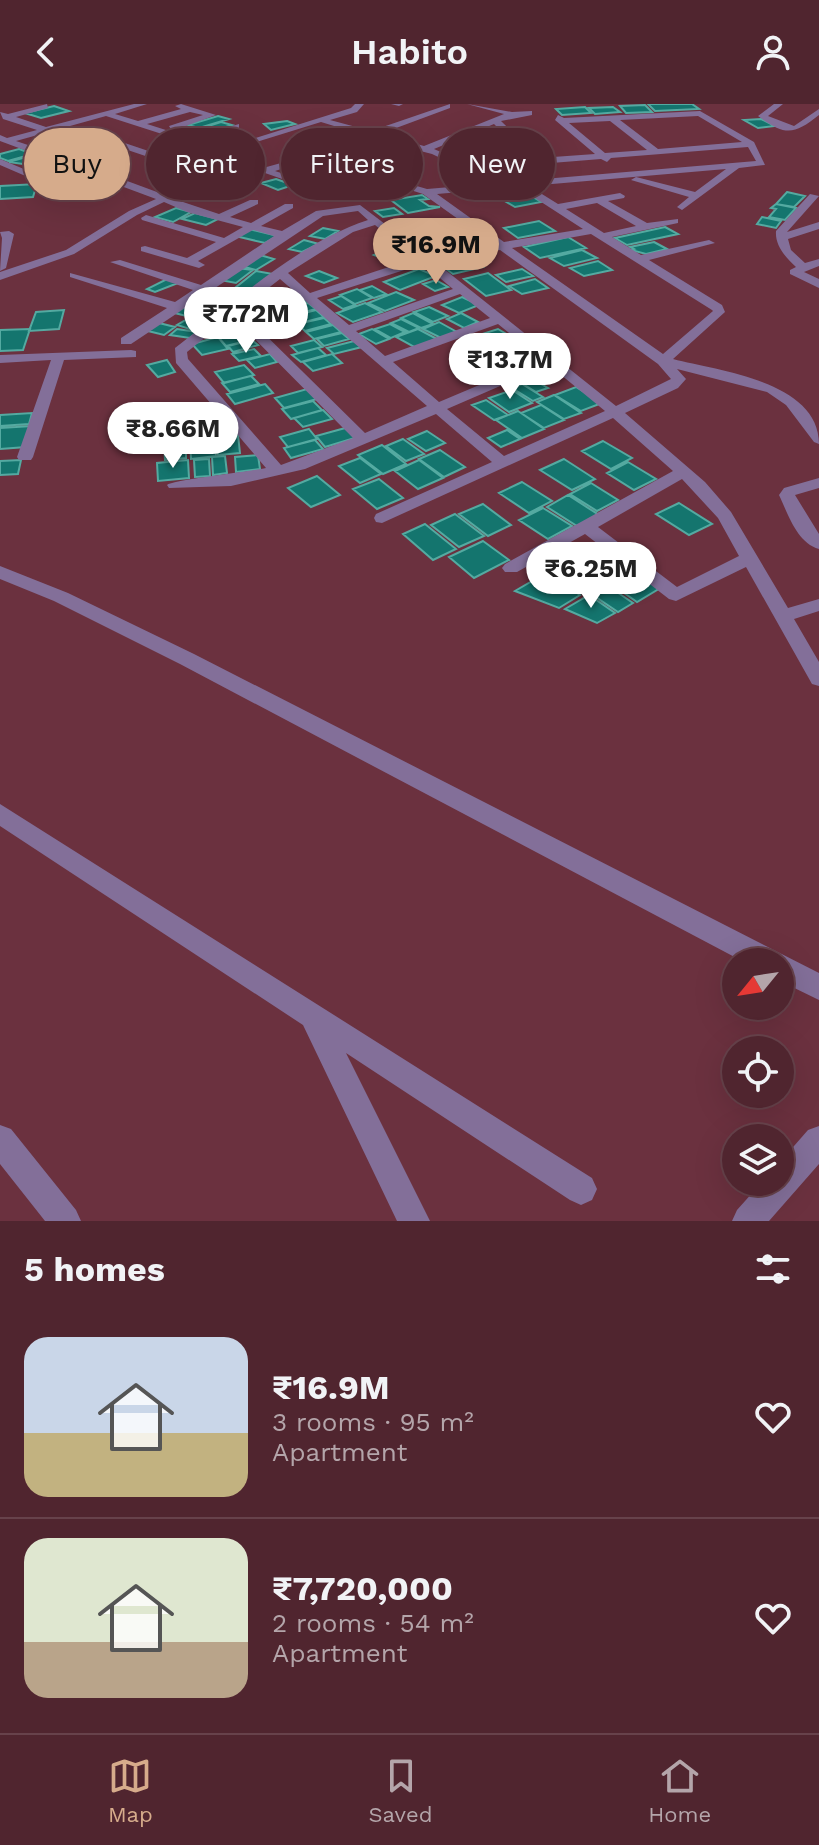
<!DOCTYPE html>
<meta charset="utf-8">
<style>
:root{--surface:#50252f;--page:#562d37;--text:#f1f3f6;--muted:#b4a5aa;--line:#67424b;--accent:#d6ab8b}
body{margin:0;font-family:"Work Sans",sans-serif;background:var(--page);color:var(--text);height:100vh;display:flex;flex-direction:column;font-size:30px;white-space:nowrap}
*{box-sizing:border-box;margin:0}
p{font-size:26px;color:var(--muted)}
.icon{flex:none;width:44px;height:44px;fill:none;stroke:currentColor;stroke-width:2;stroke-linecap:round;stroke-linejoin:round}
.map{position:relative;height:1117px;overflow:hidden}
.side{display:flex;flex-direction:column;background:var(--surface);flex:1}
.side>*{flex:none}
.banner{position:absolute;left:24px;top:24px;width:772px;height:72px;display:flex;gap:16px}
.needle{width:52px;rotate:240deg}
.fabs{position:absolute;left:722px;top:844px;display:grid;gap:16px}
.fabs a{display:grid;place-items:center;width:72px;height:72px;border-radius:50%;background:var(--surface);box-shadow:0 8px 32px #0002,0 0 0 2px var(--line);font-size:40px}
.price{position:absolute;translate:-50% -68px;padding:0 18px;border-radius:28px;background:#fff;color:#222;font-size:26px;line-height:52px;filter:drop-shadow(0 2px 4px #0008)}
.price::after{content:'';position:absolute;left:50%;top:48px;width:24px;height:18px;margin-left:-12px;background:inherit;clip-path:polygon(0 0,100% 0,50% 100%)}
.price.selected{background:var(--accent);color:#111}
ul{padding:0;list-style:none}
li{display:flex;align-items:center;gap:24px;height:200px;padding:0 24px}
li+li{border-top:2px solid var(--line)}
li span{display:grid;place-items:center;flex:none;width:224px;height:160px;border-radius:24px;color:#555}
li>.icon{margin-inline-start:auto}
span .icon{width:96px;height:96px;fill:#fffc;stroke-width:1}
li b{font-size:34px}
h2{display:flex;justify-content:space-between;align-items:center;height:96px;padding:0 24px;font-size:34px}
.tag{padding:0 28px;border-radius:36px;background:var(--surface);box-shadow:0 8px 32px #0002,0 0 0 2px var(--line);font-size:28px;line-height:72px}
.tag.selected{background:var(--accent);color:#111}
header{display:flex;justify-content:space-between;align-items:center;height:104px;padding:0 24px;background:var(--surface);font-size:36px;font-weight:600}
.tabs{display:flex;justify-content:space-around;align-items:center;height:112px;border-top:2px solid var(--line);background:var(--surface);font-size:22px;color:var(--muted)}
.tabs a{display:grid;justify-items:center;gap:4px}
.tabs .selected{color:var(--accent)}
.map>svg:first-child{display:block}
.building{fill:#14756e;stroke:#54aaa1;stroke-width:2}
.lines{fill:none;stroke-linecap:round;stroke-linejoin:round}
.minor{fill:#836f99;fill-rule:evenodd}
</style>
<header><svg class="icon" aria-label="back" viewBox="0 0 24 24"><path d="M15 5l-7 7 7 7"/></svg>Habito<svg class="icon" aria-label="person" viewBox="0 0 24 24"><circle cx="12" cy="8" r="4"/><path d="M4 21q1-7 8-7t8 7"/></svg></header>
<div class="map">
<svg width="819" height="1117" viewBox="0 0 819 1117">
<rect width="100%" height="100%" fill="#6b313f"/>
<path class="building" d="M648 0H692L699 5 655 7Z
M645 1 652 8 626 9 620 2Z
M54 2 69 7 41 14 25 9Z
M585 3 591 9 562 11 556 5Z
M613 3 620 8 595 10 589 4Z
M218 12 229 15 199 24 188 21Z
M761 15 775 22 758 24 744 16Z
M287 17 295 20 271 26 264 20Z
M221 18 232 21 201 31 189 28Z
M86 25 96 28 71 36 60 32Z
M115 43 123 45 96 54H78Z
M19 45 33 50 8 57 0 54V50Z
M36 50 50 55 30 61 9 58Z
M51 56 75 65 51 72 28 63Z
M168 73 183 77 166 84 155 81 159 80 154 78Z
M276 75 293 81 278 86 261 79Z
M37 80 33 93 0 95V82Z
M787 88 805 92 794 103 776 100Z
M422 91 428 95 420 96 429 102 440 103 408 109 391 96Z
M530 91 541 98 515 103 503 96Z
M776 100 796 104 785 116 769 113 776 105 771 104Z
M176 104 191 108 173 118 155 113Z
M394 104 402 110 383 113 375 107Z
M195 109 218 115 206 121 182 115Z
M762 113 781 117 776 124 757 120Z
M539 117 555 127 518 134 504 124Z
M461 123 471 130 442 135 432 128Z
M665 123 678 130 627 141 615 134Z
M323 124 338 127 325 135 310 132Z
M249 125 278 132 265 139 235 132Z
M568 133 586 144 540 154 524 143Z
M444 135 452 142 428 147 419 140Z
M304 136 319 140 302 148 289 145Z
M654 138 667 145 646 150 631 146 634 145 630 143Z
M386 146 401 153 389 157 374 151Z
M582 146 597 154 564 162 550 154Z
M260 151 274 155 256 166 241 162Z
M472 155 483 163 453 170 442 162Z
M598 157 612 166 584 172 570 164Z
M237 164 253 166 236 179 220 176Z
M419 165 436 172 400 186 384 178Z
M522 165 533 172 506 178 496 171Z
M256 167 273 170 253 187 235 184Z
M319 167 337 174 324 179 306 172Z
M488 169 511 186 486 192 464 175Z
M167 175 178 179 155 188 147 185Z
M535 175 548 184 522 190 509 182Z
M436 176 448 183 435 187 423 180Z
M372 182 386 190 374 194 360 186Z
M357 185 372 194 355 200 340 191Z
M295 186 308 197 282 204 269 192Z
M396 188 414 196 385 207 368 199Z
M221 189 237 193 227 200 211 196Z
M341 192 355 201 343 205 329 196Z
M462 193 479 201 459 209 442 201Z
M272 196 282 205 256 212 250 206 257 204 253 200Z
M188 197 203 200 186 212 171 208Z
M209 197 225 201 210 212 193 208Z
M308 199 316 205 288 212 281 205Z
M365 199 382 208 353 218 337 209Z
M429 203 448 212 433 218 414 208Z
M64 206 59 225 29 227 36 208Z
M316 206 324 213 297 220 289 213Z
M413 209 433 220 421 224 401 214Z
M461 209 478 218 464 224 447 215Z
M189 214 202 217 190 225 177 221Z
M290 214 298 221 274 227 267 220Z
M324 214 331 220 305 227 297 220Z
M401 215 419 224 409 228 391 219Z
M244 218 252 227 243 229 250 236 226 242 212 226Z
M439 218 457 228 441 234 423 225Z
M159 219 175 223 164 231 148 227Z
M390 220 405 228 391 234 375 225Z
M333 221 341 228 314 235 306 228Z
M30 225 23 246 0 247V226Z
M177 225 197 228 190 234 170 231Z
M372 225 389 235 376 240 359 230Z
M418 225 437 235 416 244 396 233Z
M498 225 518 237 500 244 479 231Z
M342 229 349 235 324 242 317 235Z
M218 233 228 245 202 251 192 240Z
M479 235 495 244 479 250 463 240Z
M252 236 258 241 233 248 228 242Z
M314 236 322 243 298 249 291 242Z
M354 237 362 243 334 250 327 244Z
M318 244 326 251 301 258 292 251Z
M254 245 261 252 239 257 232 250Z
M498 248 522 262 503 269 480 255Z
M270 250 277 258 255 264 247 256Z
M332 250 342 259 313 267 303 258Z
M479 255 503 270 483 278 459 263Z
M167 256 175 268 158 273 147 261Z
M244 261 254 271 224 279 215 268Z
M251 272 259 280 230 288 222 279Z
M534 276 548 284 536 288 523 280Z
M265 280 273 289 235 300 227 290Z
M522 280 543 293 533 297 512 284Z
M576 283 602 299 581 307 555 291Z
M307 285 317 295 284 304 275 294Z
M512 286 532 299 509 308 489 294Z
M554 291 581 309 564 315 537 298Z
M486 296 508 311 494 316 472 301Z
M313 297 322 306 291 315 282 305Z
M541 301 564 316 544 324 521 309Z
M323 306 332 315 303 323 294 314Z
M518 307 544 325 522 334 496 316Z
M32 309 29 320 0 322V311Z
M32 322 26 343 0 345V324Z
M349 323 358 333 325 343 316 332Z
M309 325 317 335 288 343 280 333Z
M507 326 520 335 501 343 488 334Z
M427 327 445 339 426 347 408 335Z
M238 331 240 349 218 351 216 333Z
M214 333 216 352 191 355 190 335Z
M403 335 424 350 406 357 386 342Z
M315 336 323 345 291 354 284 344Z
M603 337 632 354 611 365 582 347Z
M186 338V354L165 356 164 340Z
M382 341 406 360 383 370 358 351Z
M440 346 465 363 444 373 419 355Z
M258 351 260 365 236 368 235 353Z
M225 352 227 369 213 371 212 353Z
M360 354 381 370 360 379 339 362Z
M209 355 210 372 195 373 194 356Z
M564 355 595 375 572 386 540 366Z
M21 356 18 370 0 371V357Z
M188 356 189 374 158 377 157 359Z
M419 356 443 374 418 385 395 367Z
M628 358 656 375 634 386 607 369Z
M317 372 340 391 311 403 288 384Z
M379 375 403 394 377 405 353 385Z
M522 378 552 397 529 409 499 389Z
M591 379 618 396 597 407 570 390Z
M568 391 599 411 577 422 547 403Z
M679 399 712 420 689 431 656 410Z
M483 400 511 421 488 432 459 410Z
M543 404 572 422 548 435 519 416Z
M455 410 484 432 459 443 431 421Z
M425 420 456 445 433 456 403 430Z
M483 437 509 456 474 474 449 453Z
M595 441 622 459 598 473 572 454Z
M572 457 599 475 579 487 551 468Z
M635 465 662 483 637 498 610 479Z
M546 469 580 491 559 504 515 487Z
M605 480 633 499 618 508 590 489Z
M589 491 615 509 597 519 565 505Z"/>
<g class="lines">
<path class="minor" d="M47 0 48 4 16 13 46 23 134 0H147L115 10 138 17 181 5 175 2 181 0 216 11 172 27 169 22 203 11 190 8 147 20 191 34 239 20V24L200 36 230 46V50L184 65 95 35 49 48 165 91 299 54 355 33 352 31 357 29 321 18 253 39 249 36 351 4 355 0H364L357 8 330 16 371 27 450 0V4L380 30 424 42 504 10 467 0 512 8 532 7V11L501 17 539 54 595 50 555 16 558 11 564 14 700 7 754 38 765 61 739 64 682 106 677 103 689 93 631 76 636 73 695 88 726 65 529 82 558 100 620 89 625 92 624 94 608 97 647 119 678 115V119L612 133 641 151 709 136 715 139 649 156 722 201 725 208 673 255C719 267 819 277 819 340L814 338 786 301 767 288 677 265 686 275 678 284 625 309 705 378 731 408 788 504 819 495V507L794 515 819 558V582L812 580 746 463 676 497 669 495 585 430 517 468H505L502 464 505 460 673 367 613 314 382 419 376 418 374 414 376 410 492 358 436 310 305 365 231 382 169 384 167 381C173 376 249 368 266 364L176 259 175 244C235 198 296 140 368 116L358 107 323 112 131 240H121V234L167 204 70 173V169L175 198 193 186 110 158 120 156 201 181 274 132 253 126 198 157 205 161 199 164 141 147V143L145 142 187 154 216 138 142 116 141 114 146 111 224 134 243 123 187 108 164 98 137 111 74 150 0 176V168L66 146 129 107 156 95 0 37V31L7 34 37 26 3 15 0 8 8 10ZM106 12 218 48 184 59 104 32 110 29 106 26 40 45 16 37ZM698 12 742 38 658 45 620 16ZM610 17 647 46 605 49 569 19ZM494 20 529 55 468 60 434 45ZM370 34 432 50 478 72 483 69 477 65 601 55 607 58 611 54 748 43 756 57 427 85 403 78ZM363 36 391 76 332 86 275 67 316 54 371 71V67L325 51ZM265 69 331 92 395 81 423 90 493 140 427 152 360 101 316 107 282 127 261 122 293 104V100H285L251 119 230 113 258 100V96H250L219 110 174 95ZM518 83 583 125 504 138 437 90ZM597 99 636 122 604 129 566 105ZM375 121 416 154 310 189 288 169 353 128ZM591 130 712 206 713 207 663 250 512 144ZM500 146 658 260 671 275 616 302 434 157ZM423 160 453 185 349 221 317 194ZM280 175 427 302 365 329 240 206ZM460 190 490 214 385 252 356 227ZM232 212 353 334 281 361 188 255 187 248ZM498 220 541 255 439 298 393 258ZM549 261 605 307 504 352 447 305ZM682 375 718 414 739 452 677 483 598 423Z
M391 0H403L399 2Z
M774 0H783L768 12 794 22 819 5V11C794 31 785 32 758 12Z
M0 55 50 76 52 78 44 80 0 61Z
M810 90 819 92 787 128 819 118V125L788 135 791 146 805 159 819 155V162L804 168 819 175V184L790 170V166L796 163C784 152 775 141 776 127Z
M9 127 14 130 6 164 0 167 2 134 0 128Z
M131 246 136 247V253L64 256 33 353 31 356H19L17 353 51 256 0 259V251Z
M819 374V384L795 391 819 430V445C797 439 788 410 779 391L784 384Z
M0 462 68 489 194 550 819 869V896L780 877V858H744L180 560 54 497 0 475Z
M0 700 592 1074 597 1085 592 1096 581 1101 570 1096 346 949 430 1117H397L303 921 0 722Z
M0 1021 11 1025 76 1106 81 1117H45L0 1060Z
M819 1022V1060L769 1117H732L737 1106 762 1078H780V1058L808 1026Z"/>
</g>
</svg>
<div class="fabs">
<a><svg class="needle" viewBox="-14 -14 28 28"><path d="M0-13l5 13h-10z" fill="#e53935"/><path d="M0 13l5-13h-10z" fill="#b4a5aa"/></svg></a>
<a><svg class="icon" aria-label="locate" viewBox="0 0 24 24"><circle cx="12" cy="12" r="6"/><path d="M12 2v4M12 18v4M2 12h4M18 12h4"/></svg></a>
<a><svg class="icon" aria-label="layers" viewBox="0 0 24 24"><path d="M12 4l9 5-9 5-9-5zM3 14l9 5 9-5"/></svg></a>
</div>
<b class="price selected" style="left:436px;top:182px">₹16.9M</b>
<b class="price" style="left:246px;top:251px">₹7.72M</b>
<b class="price" style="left:510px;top:297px">₹13.7M</b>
<b class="price" style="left:173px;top:366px">₹8.66M</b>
<b class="price" style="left:591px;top:506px">₹6.25M</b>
<div class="banner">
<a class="tag selected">Buy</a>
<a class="tag">Rent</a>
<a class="tag">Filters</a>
<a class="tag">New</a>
</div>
</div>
<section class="side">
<h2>5 homes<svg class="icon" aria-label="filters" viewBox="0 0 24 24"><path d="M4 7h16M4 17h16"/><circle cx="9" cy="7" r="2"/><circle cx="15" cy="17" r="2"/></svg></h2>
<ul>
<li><span style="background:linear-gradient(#c9d6e8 60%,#c2b280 0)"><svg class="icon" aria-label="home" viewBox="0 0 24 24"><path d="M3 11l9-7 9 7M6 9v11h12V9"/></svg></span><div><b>₹16.9M</b><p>3 rooms · 95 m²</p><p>Apartment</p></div><svg class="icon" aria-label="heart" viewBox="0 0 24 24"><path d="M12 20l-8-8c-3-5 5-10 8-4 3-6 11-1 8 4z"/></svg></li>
<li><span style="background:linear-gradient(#dfe7d0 65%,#b9a48a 0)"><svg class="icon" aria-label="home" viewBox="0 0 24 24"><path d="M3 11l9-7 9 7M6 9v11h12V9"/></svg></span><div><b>₹7,720,000</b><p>2 rooms · 54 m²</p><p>Apartment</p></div><svg class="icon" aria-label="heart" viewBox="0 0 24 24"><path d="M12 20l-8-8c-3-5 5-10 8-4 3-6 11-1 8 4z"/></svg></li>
</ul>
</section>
<nav class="tabs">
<a class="selected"><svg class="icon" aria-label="map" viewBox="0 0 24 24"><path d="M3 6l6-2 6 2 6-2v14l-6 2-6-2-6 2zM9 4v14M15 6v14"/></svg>Map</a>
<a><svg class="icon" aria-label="saved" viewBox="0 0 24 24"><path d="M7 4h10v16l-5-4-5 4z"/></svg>Saved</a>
<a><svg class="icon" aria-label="home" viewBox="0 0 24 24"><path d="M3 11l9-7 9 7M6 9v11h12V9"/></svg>Home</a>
</nav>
